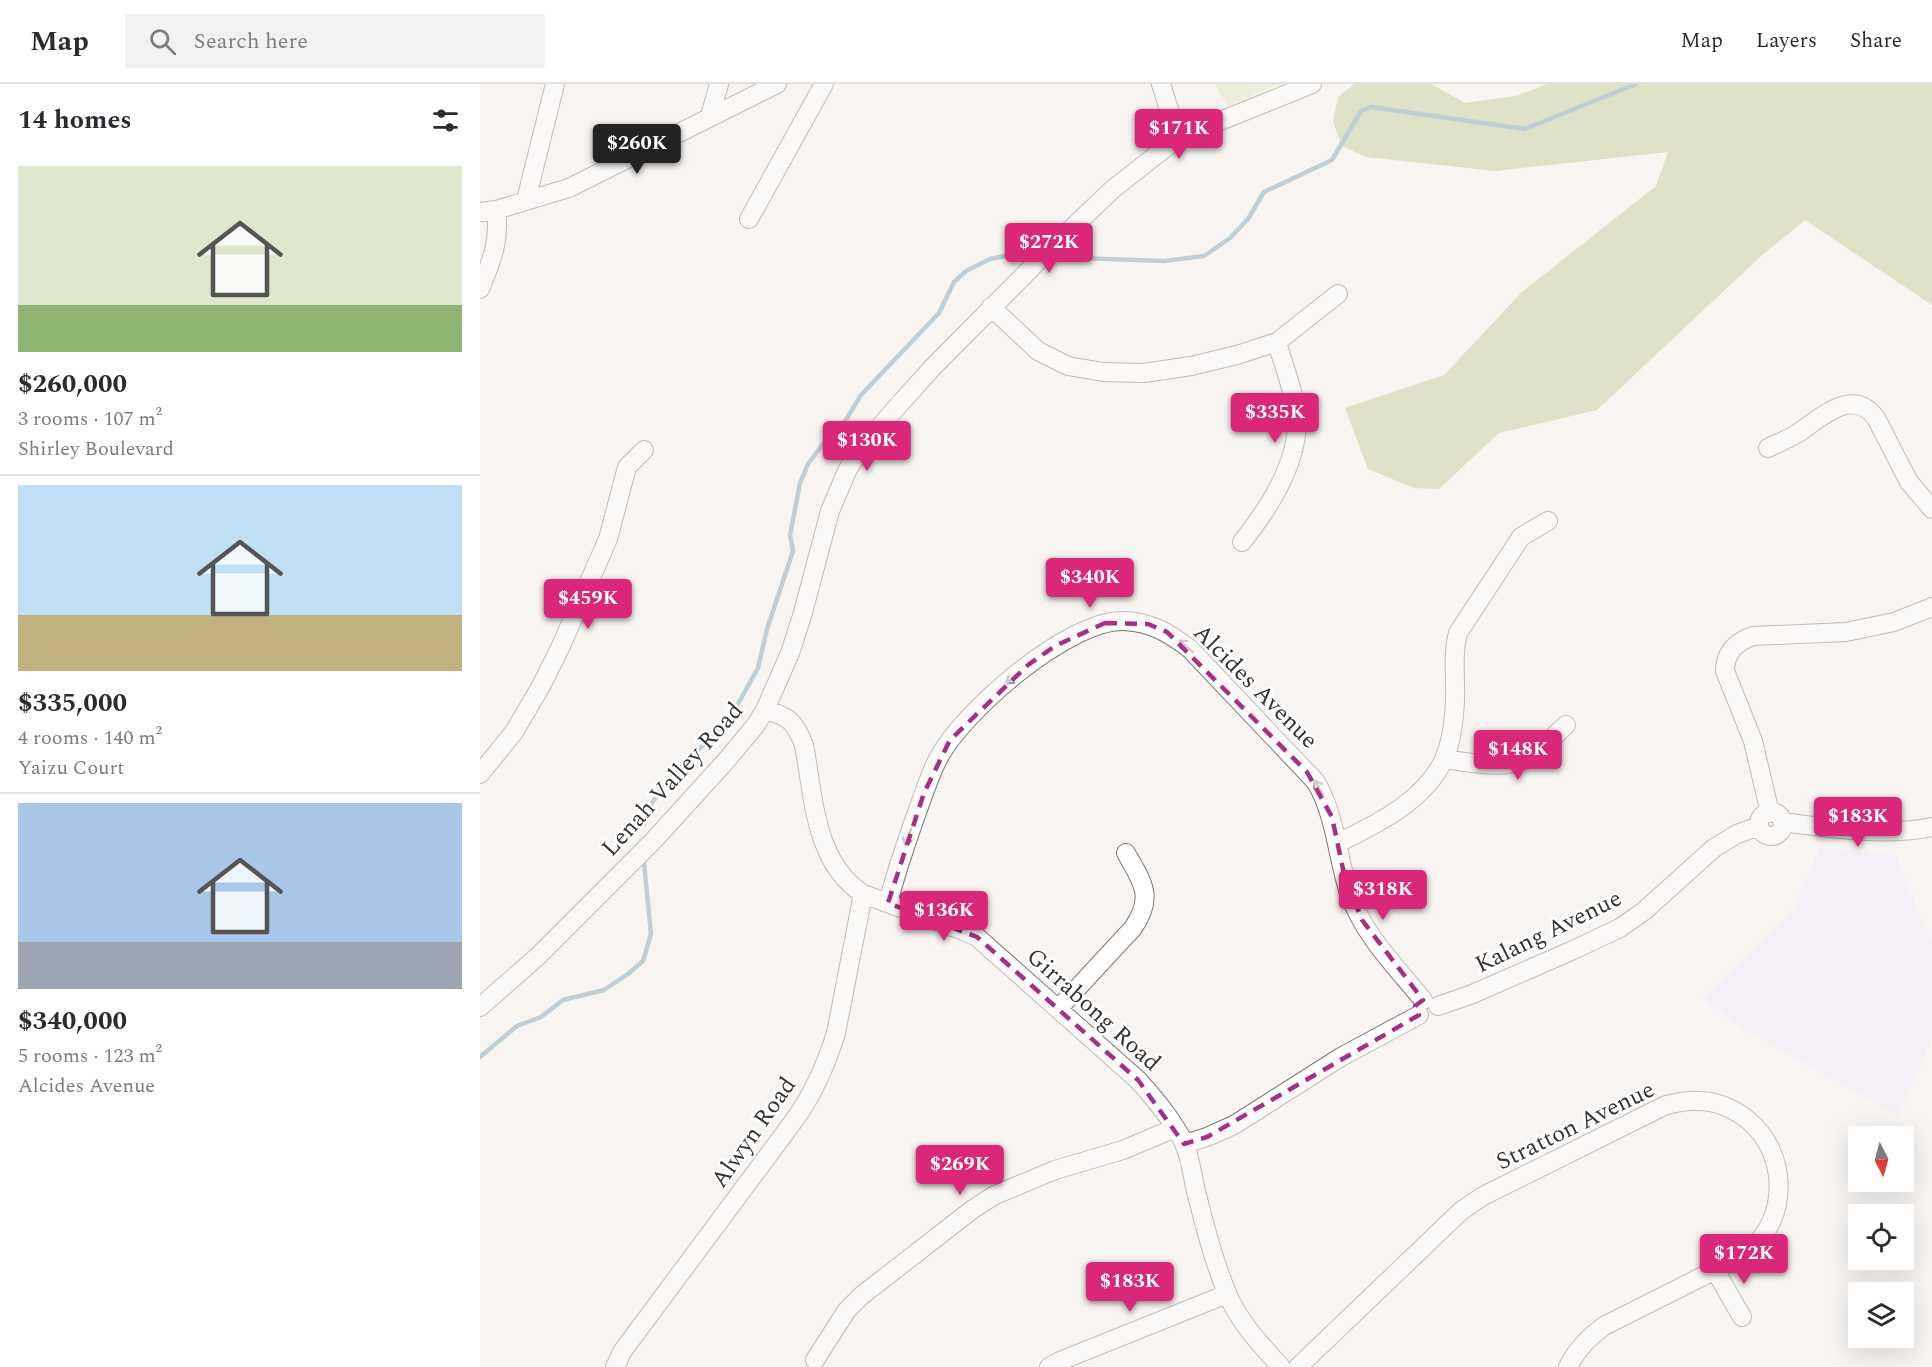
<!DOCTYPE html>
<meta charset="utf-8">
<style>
:root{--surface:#fff;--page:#f2f2f3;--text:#2b2b33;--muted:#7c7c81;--line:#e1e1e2;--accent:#db2777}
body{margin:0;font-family:Spectral,serif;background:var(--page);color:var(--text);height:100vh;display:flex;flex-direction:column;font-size:22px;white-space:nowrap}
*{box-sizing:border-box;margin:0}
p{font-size:20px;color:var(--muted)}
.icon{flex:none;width:33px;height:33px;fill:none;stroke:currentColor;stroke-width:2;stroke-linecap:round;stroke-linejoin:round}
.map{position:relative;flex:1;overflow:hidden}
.panel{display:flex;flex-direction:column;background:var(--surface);width:480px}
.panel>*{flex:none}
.needle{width:39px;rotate:174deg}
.fabs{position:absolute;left:1368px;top:1042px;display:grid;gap:12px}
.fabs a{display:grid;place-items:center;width:66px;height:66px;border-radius:0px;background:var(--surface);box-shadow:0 6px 24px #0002;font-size:30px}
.price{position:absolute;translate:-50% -51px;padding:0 14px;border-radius:6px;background:var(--accent);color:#fff;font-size:20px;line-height:39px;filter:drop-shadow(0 2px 3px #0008)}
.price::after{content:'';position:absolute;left:50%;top:36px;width:18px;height:14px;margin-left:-9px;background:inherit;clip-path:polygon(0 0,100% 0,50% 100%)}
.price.on{background:#222;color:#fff}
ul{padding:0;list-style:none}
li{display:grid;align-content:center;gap:12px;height:318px;padding:0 18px}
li+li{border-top:2px solid var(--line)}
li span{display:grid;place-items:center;height:186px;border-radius:0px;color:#555}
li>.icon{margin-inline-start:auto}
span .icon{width:108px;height:108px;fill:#fffc;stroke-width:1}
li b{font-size:26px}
h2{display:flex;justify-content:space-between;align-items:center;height:72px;padding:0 18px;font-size:26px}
header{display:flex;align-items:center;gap:36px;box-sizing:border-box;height:84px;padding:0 30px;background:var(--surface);border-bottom:2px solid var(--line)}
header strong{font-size:28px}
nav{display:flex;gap:33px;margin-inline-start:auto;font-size:21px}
.search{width:420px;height:54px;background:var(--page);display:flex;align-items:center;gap:15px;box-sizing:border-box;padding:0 21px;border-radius:0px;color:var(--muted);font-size:22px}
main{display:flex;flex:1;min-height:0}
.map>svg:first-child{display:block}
.medical{fill:#f0e6fb}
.green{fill:#dee4c2}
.forest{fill:#c2ca96}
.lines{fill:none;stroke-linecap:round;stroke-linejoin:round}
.stream{stroke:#7da3b7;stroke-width:4.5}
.minor-casing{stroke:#7c7977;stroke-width:20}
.minor{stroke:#fff;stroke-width:18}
.oneway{stroke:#9a9a99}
.marked{fill:none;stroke:#a72f85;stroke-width:4.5;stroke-dasharray:12 8;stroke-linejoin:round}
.labels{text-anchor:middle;stroke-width:5;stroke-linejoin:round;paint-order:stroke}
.street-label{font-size:24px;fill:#353433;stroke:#fff}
</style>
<header>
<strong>Map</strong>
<div class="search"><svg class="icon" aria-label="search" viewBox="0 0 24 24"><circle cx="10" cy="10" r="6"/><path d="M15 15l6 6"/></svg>Search here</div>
<nav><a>Map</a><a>Layers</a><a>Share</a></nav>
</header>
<main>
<section class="panel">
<h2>14 homes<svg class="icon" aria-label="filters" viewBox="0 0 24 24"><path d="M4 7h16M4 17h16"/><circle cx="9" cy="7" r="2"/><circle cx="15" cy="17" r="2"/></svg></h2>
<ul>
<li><span style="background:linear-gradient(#dfe7d0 75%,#8fb573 0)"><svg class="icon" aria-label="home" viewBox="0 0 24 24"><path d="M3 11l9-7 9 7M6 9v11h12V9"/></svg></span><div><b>$260,000</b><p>3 rooms · 107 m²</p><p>Shirley Boulevard</p></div></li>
<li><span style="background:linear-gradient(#bfe0f5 70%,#c2b280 0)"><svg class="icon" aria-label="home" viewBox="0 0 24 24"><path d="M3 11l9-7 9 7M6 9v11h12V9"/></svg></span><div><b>$335,000</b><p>4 rooms · 140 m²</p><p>Yaizu Court</p></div></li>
<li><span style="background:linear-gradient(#a9c7e8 75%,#9aa5b1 0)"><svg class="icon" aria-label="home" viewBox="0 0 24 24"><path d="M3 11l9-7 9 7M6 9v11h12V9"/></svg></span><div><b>$340,000</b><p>5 rooms · 123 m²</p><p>Alcides Avenue</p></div></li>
</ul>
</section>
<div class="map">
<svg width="1452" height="1283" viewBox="0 0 1452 1283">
<rect width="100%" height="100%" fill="#f8f4f2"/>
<path class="medical" d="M1340 763 1416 772 1452 859V955L1418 1032 1261 943 1223 914 1311 829Z"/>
<path class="green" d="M734 0H799L748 22Z"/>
<path class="forest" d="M874 0H951L985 19 1035 12 1068 0H1452V221L1325 136 1280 173 1117 326 1019 349 959 405 934 404 888 385 865 324 964 291 1042 208 1176 102 1188 68 1015 87 886 73 862 62 853 38 858 13Z"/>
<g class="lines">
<path class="stream" d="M569 173 684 177 724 172 750 154 768 135 784 108 852 76 881 27 891 23 1045 45 1156 0
M164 740 172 719 192 692 249 636 278 584 287 545 313 467 310 451 320 399 328 380 343 360 361 344 381 311 459 229 474 198 486 187 510 175 530 171 555 172
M0 973 37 942 61 933 83 916 124 906 148 890 163 877 171 850 164 779"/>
<g class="minor-casing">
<path id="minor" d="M681 0 698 54
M230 32 239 0
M46 116 75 0
M0 128 16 126 89 104 297 0
M269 135 344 0
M0 205C12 176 20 158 16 126
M511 223 558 267 588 282 623 288 664 289 711 282 757 271 797 258 858 210
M1288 364C1298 359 1309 355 1318 349 1341 334 1372 302 1396 334L1429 398 1452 425
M762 458C790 423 823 373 816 325 812 302 803 280 797 258
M285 626C309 632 315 638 324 661 334 713 334 778 383 810L484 847 497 853 658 996C675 1015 693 1036 704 1059 710 1072 712 1089 715 1103 724 1139 733 1175 747 1209 759 1238 780 1260 801 1283
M964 675C996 679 1032 689 1059 667 1068 659 1077 649 1086 641
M0 690 34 648 61 602 80 564 128 455 147 383 164 366
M1279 740a12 12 0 1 1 24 0a12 12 0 1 1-24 0Z
M1290 729 1273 657 1245 587C1245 568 1256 558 1273 552L1366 548 1414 538 1452 523
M1302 738C1352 744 1402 753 1452 743
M858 759C897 740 945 717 964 675 972 657 974 637 975 617 976 594 972 571 978 549L1041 453 1068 437
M408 819C417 785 428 753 440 720 445 706 450 691 457 677 480 629 589 535 644 537 671 538 689 549 710 565L836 698C856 733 857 772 869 809 883 850 916 883 943 916
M958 922 990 911 1091 867 1140 844 1164 827 1234 764 1257 750 1279 742
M0 923 57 873 174 756 245 678 275 642 285 626 310 569 322 532 350 427 367 387 379 367 417 323 453 283 572 163 633 105 698 54 832 0
M578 925 653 844C675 812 662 798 646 769
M704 1060 727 1053 754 1041 861 973 939 931
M1235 1186 1262 1233
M335 1276 367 1226 381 1212 493 1125 515 1111 575 1086 643 1066 695 1044
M135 1283 142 1268 153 1253 313 1038C333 1011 346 981 356 949L383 810
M569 1283 580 1277 747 1210
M818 1283 981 1127 1003 1112 1186 1021C1196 1019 1207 1016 1218 1017 1236 1017 1254 1025 1268 1036 1307 1068 1310 1132 1270 1166 1266 1170 1260 1173 1255 1176L1124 1242C1109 1253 1096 1266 1088 1283"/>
</g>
<use href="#minor" class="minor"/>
</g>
<defs><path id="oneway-shaft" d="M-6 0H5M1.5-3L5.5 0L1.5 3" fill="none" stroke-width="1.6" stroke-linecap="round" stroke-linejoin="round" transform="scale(1.5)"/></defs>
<g class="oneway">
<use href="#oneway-shaft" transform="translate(706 562) rotate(-139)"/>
<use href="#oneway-shaft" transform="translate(533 594) rotate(140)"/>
<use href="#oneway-shaft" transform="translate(839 704) rotate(-121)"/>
<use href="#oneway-shaft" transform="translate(428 753) rotate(110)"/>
</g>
<path d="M0 0H1452V1283H0ZM625 539 668 540 687 548 827 688 852 733 864 790 882 836 943 916 935 922 939 931 727 1053 704 1060 658 996 497 853 408 819 444 709 470 656 548 581 575 562Z" fill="#f8f4f2" fill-opacity=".55" fill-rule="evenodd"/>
<path class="marked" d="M625 539 668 540 687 548 827 688 852 733 864 790 882 836 943 916 935 922 939 931 727 1053 704 1060 658 996 497 853 408 819 444 709 470 656 548 581 575 562Z"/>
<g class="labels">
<g class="street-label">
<text transform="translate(776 602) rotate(45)" y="8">Alcides Avenue</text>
<text transform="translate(192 695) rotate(-48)" y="8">Lenah Valley Road</text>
<text transform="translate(1068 847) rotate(-26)" y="8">Kalang Avenue</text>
<text transform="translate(614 925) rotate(42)" y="8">Girrabong Road</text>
<text transform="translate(1095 1041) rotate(-26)" y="8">Stratton Avenue</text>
<text transform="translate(273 1048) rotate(-55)" y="8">Alwyn Road</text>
</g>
</g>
</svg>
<div class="fabs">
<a><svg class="needle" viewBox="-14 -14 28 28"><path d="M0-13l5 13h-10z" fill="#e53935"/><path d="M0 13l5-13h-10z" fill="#7c7c81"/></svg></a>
<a><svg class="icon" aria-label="locate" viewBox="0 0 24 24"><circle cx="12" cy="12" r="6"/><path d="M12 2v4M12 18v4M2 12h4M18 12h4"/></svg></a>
<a><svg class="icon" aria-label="layers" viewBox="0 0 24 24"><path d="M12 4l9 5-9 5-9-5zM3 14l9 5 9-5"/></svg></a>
</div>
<b class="price" style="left:699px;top:76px">$171K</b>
<b class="price on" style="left:157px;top:91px">$260K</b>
<b class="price" style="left:569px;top:190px">$272K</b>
<b class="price" style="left:795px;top:360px">$335K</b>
<b class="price" style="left:387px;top:388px">$130K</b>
<b class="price" style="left:610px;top:525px">$340K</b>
<b class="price" style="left:108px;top:546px">$459K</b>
<b class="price" style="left:1038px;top:697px">$148K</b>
<b class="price" style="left:1378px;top:764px">$183K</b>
<b class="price" style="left:903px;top:837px">$318K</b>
<b class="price" style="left:464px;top:858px">$136K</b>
<b class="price" style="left:480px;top:1112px">$269K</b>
<b class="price" style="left:1264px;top:1201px">$172K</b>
<b class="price" style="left:650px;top:1229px">$183K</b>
</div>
</main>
